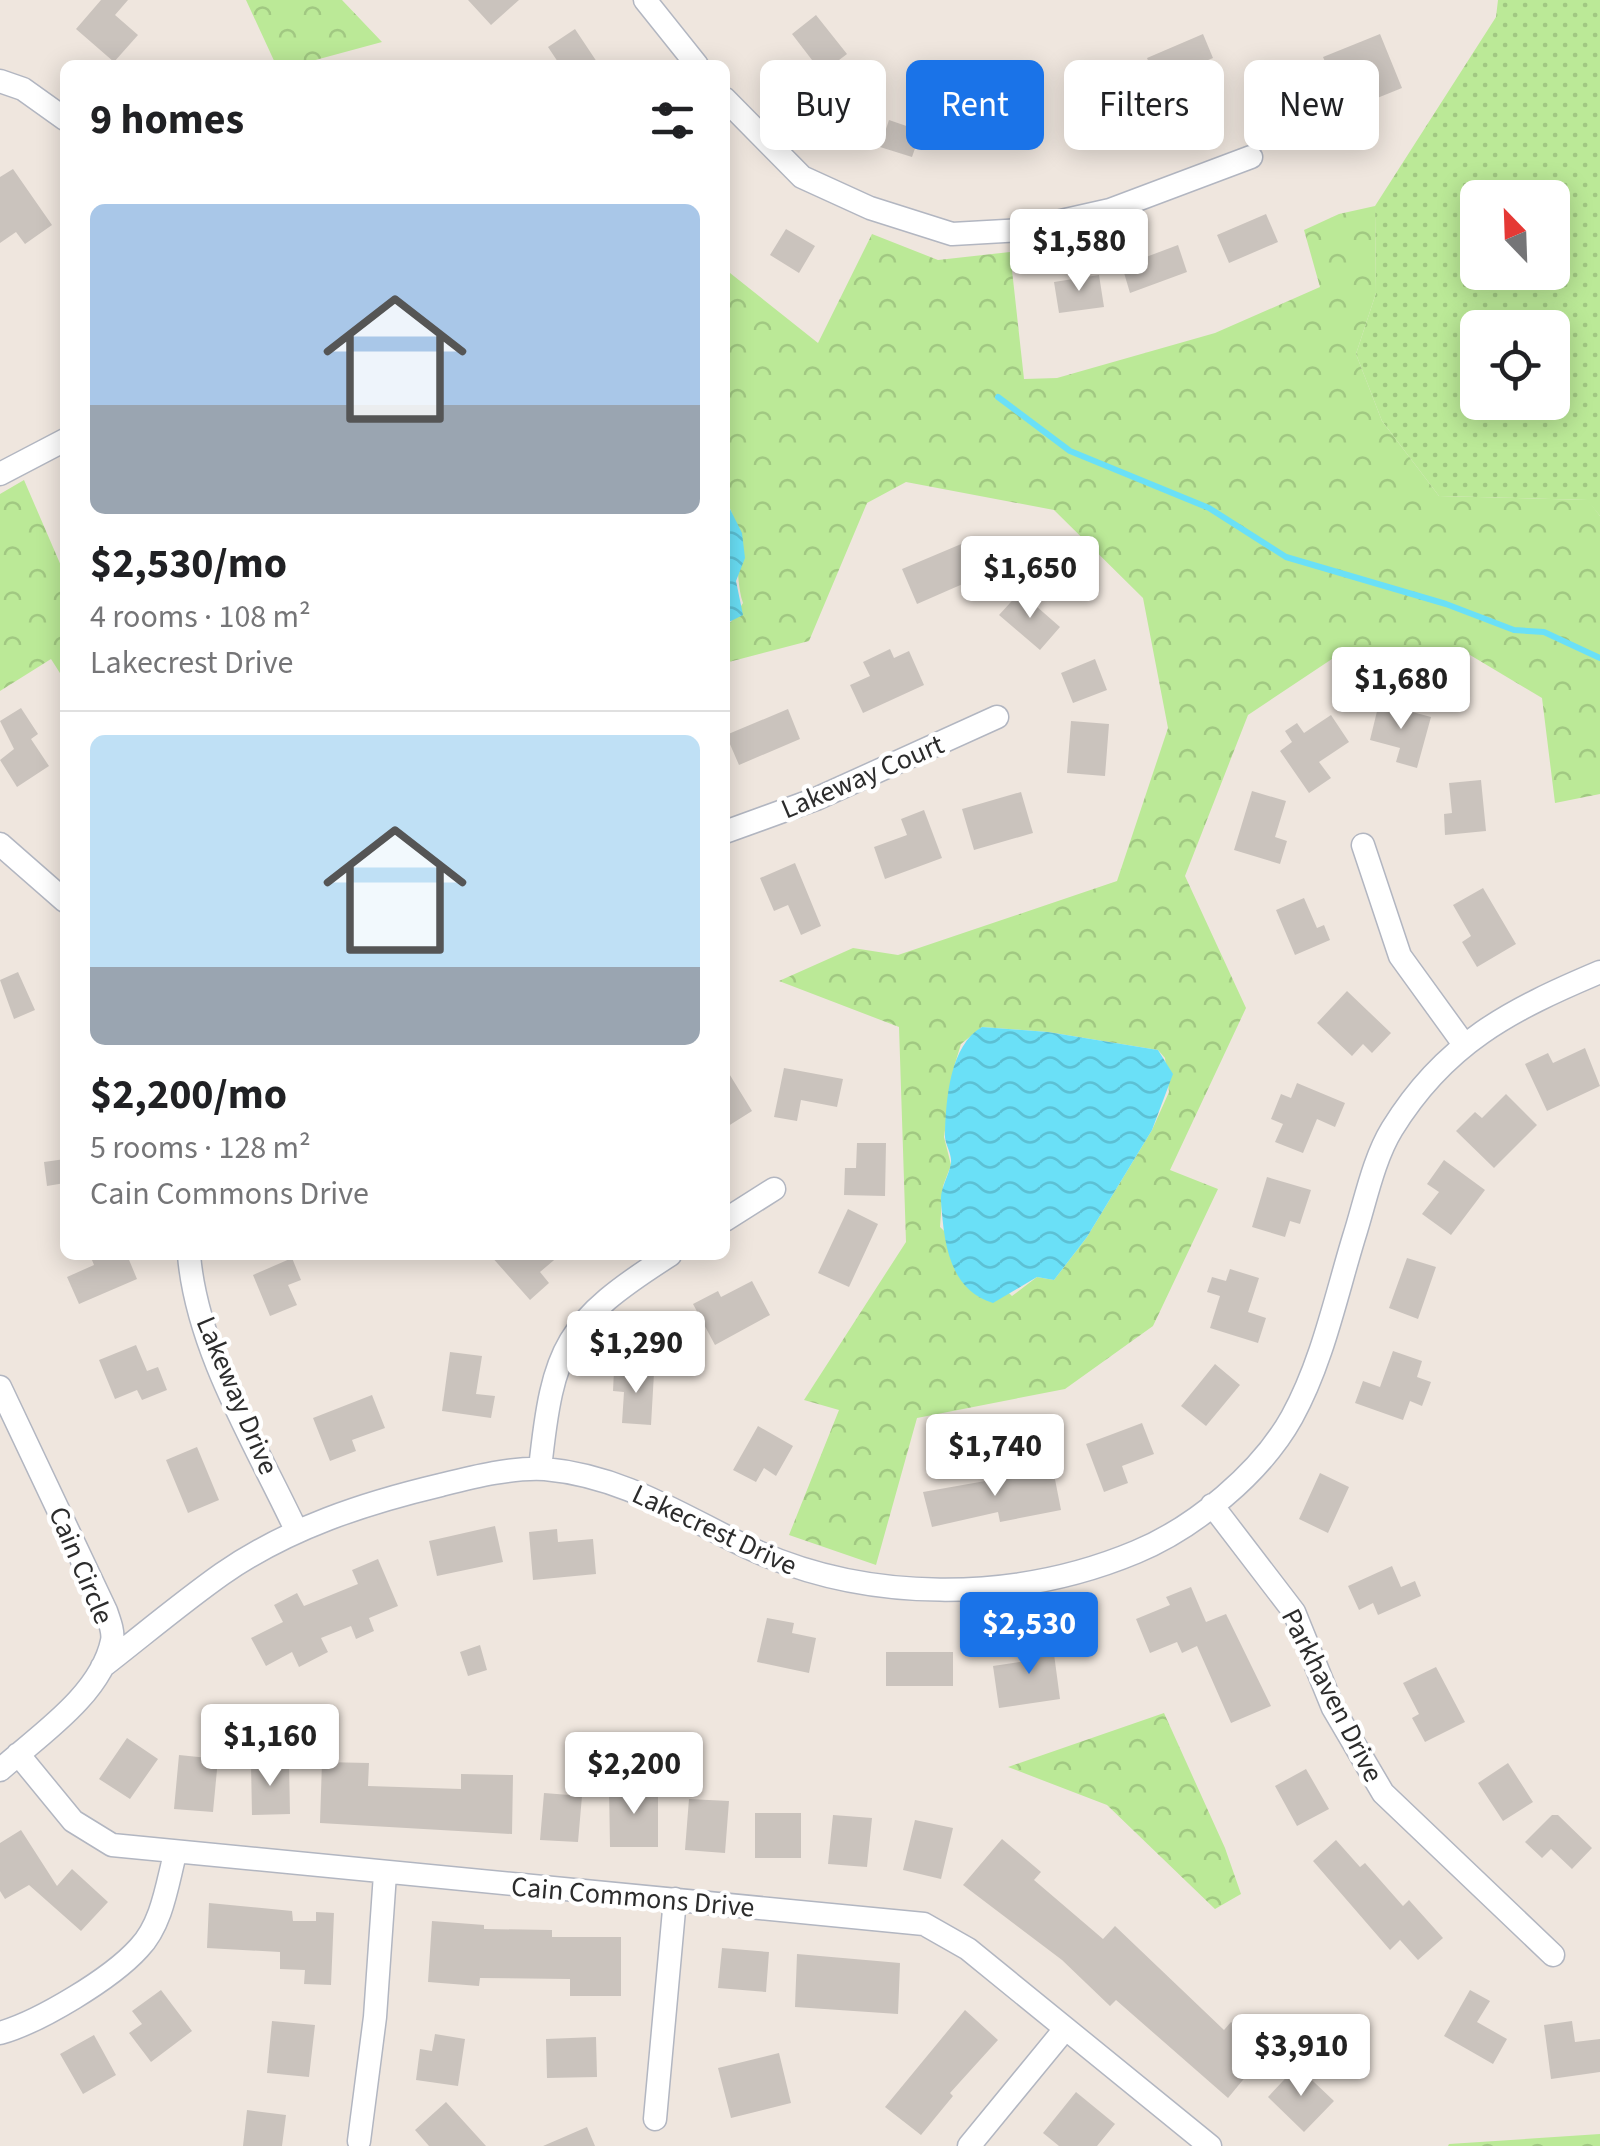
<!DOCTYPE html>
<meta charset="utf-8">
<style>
:root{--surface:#fff;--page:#f2f2f2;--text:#202124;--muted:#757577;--line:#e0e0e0;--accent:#1a73e8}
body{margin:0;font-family:"Source Sans 3",sans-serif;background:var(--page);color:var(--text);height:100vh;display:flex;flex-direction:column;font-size:38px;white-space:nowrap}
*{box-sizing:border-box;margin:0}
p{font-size:32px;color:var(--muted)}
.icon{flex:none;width:55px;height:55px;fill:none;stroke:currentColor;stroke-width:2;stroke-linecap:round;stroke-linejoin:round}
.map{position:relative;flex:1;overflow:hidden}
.side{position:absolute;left:60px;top:60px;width:670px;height:1200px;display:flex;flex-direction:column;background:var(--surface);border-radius:15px;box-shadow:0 5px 25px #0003}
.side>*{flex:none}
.hud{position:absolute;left:760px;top:60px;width:690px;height:90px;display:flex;gap:20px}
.needle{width:65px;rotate:337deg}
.controls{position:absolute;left:1460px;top:180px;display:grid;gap:20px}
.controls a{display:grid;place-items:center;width:110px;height:110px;border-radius:15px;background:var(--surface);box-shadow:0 5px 25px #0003;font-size:50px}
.price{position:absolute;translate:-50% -85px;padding:0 22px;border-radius:10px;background:#fff;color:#222;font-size:32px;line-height:65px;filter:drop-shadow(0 2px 5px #0008)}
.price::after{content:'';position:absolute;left:50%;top:60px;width:30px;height:22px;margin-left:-15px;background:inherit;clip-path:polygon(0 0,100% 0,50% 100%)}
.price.on{background:var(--accent);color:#fff}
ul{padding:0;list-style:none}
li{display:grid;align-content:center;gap:20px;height:530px;padding:0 30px}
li+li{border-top:2px solid var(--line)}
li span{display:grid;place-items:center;height:310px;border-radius:15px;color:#555}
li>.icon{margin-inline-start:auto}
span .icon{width:180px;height:180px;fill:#fffc;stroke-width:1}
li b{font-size:42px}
h2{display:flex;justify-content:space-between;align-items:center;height:120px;padding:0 30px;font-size:42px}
.tag{padding:0 35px;border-radius:15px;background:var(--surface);box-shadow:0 5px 25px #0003;font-size:35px;line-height:90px}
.tag.on{background:var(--accent);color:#fff}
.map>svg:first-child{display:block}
.grass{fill:url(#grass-dots);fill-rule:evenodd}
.forest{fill:url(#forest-crowns);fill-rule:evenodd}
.water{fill:url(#water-waves)}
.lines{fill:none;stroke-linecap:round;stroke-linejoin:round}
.stream{stroke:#6ae0f7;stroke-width:6}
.building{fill:#cac3bd}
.street-casing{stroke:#b2b6c1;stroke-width:25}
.street{stroke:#fff;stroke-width:22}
.labels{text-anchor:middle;stroke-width:9;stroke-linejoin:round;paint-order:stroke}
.street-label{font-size:28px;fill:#2c2c2c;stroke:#fff}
</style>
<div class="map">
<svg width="1600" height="2146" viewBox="0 0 1600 2146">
<defs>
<pattern id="grass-dots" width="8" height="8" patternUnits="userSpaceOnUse" patternTransform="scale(2.5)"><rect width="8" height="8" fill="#bbe997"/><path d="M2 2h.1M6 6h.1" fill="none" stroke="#a1c882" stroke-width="1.8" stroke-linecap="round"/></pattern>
<pattern id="forest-crowns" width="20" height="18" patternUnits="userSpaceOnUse" patternTransform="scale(2.5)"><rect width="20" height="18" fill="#bbe997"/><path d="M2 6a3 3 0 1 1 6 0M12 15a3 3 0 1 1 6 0" fill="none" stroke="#a1c882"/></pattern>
<pattern id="water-waves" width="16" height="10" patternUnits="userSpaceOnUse" patternTransform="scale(2.5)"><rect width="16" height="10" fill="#6ae0f7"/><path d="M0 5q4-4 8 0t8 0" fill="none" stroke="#5cc0d4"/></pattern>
</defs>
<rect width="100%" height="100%" fill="#efe6de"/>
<path class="grass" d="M1498 0H1600V516L1587 500 1439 496 1382 421 1356 354 1376 293 1375 206 1496 17ZM1478 198H1552V272H1478ZM1478 328H1552V402H1478Z"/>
<path class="forest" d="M246 0H342L382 42 297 65H276Z
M1375 206 1376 293 1356 354 1382 421 1439 496 1588 500 1600 516V794L1555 803 1542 698 1465 652 1335 657 1248 715 1185 876 1246 1008 1170 1170 1218 1189 1153 1326 1065 1389 917 1418 876 1565 789 1535 839 1410 804 1400 906 1242 899 1027 779 981 853 948 898 955 1117 881 1168 728 1143 598 1054 510 906 482 867 503 809 641 725 663V624L731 622 743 603C732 569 745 530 725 499V269L818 343 872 234 938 260 1010 252 1024 379 1057 378 1215 333 1320 287 1304 230 1339 214ZM982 1027 1048 1032 1158 1050 1165 1058 1169 1092 1152 1130 1087 1237 1054 1280 1037 1277 1012 1296 940 1227 943 1186 951 1165 944 1137 954 1067 961 1044Z
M24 480 65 575V681L51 659 0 691V494Z
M1164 1713 1225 1848 1241 1894 1215 1909 1107 1805 1008 1767Z
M1600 2134V2146H1448L1449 2144Z"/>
<path class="water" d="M725 499 742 533 745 558 736 581 743 615 725 624Z
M982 1027 1048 1032 1158 1050 1173 1074 1152 1130 1087 1237 1054 1280 1037 1277 993 1303C948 1289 944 1241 941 1201 940 1188 949 1176 951 1163 952 1152 944 1144 945 1133 946 1099 950 1045 982 1027Z"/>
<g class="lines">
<path class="stream" d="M998 397 1070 451 1209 508 1286 557 1446 604 1514 630 1544 632 1600 658"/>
</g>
<path class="building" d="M101 0H128L115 15 138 35 114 62 76 29Z
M468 0H519L491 25Z
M816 15 847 54 822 73 792 34Z
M575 29 599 65H560L548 47Z
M1203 34 1213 58 1157 82 1147 58Z
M1380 34 1402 88 1345 111 1340 98 1325 104 1317 84 1332 78 1323 57Z
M1125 100 1132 128 1089 137 1083 109Z
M889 120 921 131 912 157 880 147Z
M990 121H1029V148L990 149Z
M13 169 52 225 25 244 16 232 0 243V177Z
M1266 214 1278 242 1229 263 1217 235Z
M786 229 815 246 799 273 770 255Z
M1178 245 1187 272 1130 293 1122 266Z
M1099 275 1104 307 1059 313 1054 282Z
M966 542 981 576 917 604 902 569Z
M1020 592 1060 627 1040 650 999 615Z
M890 649 894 658 909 651 924 685 863 713 850 685 870 676 863 662Z
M1095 659 1107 690 1073 703 1061 673Z
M1379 703 1431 717 1417 768 1396 762 1400 748 1370 740Z
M21 708 38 734 31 739 49 766 17 787 0 760 14 749 0 721Z
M788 709 800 739 739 765 726 735Z
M1331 715 1349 742 1319 762 1331 778 1309 793 1280 751 1292 742 1285 731 1297 723 1304 733Z
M1071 721 1109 724 1105 776 1067 773Z
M1481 780 1486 831 1445 835 1444 814 1452 813 1449 783Z
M1252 791 1286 801 1275 837 1287 841 1280 864 1234 850Z
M1021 792 1033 833 974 850 962 809Z
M924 810 942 858 885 879 874 847 907 835 901 819Z
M795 863 821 926 801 935 788 905 774 911 760 878Z
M1483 888 1516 944 1477 967 1462 942 1471 936 1453 905Z
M1304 898 1317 928 1324 925 1330 940 1295 955 1276 910Z
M18 972 35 1010 14 1019 0 980Z
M1347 991 1391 1033 1372 1053 1363 1044 1352 1056 1317 1023Z
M1585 1048 1600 1086 1547 1111 1525 1064 1548 1053 1553 1063Z
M725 1067 752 1111 725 1128Z
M784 1068 843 1079 837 1107 801 1100 797 1121 774 1117Z
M1297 1083 1345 1103 1335 1127 1317 1119 1303 1153 1275 1142 1283 1124 1271 1119 1281 1094 1291 1098Z
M1506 1094 1537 1125 1494 1168 1456 1131 1475 1112 1482 1118Z
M857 1143H886L885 1196 844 1195 845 1168H856Z
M65 1159V1183L47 1186 44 1162Z
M1444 1160 1485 1190 1451 1235 1422 1214 1439 1192 1427 1184Z
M1267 1177 1311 1190 1300 1224 1290 1221 1285 1237 1252 1227Z
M848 1209 878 1224 849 1287 818 1273Z
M90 1255H127L137 1279 79 1304 67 1277 94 1265Z
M490 1255H560L540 1272 549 1283 530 1300Z
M292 1258 301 1280 288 1285 297 1305 270 1316 253 1275Z
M1407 1258 1436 1267 1418 1319 1389 1308Z
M1230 1269 1259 1278 1248 1312 1266 1318 1258 1343 1210 1328 1220 1296 1207 1292 1212 1277 1226 1281Z
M752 1281 770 1315 715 1345 693 1304 718 1291 721 1297Z
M136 1345 147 1371 158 1367 167 1390 142 1400 137 1390 115 1399 99 1360Z
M1393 1351 1422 1361 1417 1377 1431 1382 1422 1406 1410 1401 1403 1420 1355 1403 1363 1381 1380 1387Z
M450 1352 482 1356 476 1394 495 1396 491 1418 442 1411Z
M1215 1364 1240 1385 1206 1426 1181 1406Z
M614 1370 654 1373 651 1425 622 1423 624 1392 613 1391Z
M372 1395 385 1428 352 1440 356 1451 330 1461 313 1418Z
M1142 1423 1154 1454 1122 1466 1128 1483 1104 1492 1086 1444Z
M758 1426 793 1446 776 1476 764 1468 756 1482 733 1470Z
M197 1447 219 1500 188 1513 166 1460Z
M1053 1469 1061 1510 1000 1522 998 1512 932 1527 923 1492Z
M1320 1473 1349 1487 1328 1533 1299 1519Z
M495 1526 503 1562 437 1576 429 1541Z
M557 1529 558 1542 593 1539 596 1574 533 1580 529 1532Z
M378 1559 398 1606 369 1618 374 1631 356 1639 351 1626 321 1638 328 1652 299 1667 292 1652 266 1666 251 1638 283 1622 274 1605 297 1593 304 1606 358 1584 352 1570Z
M1392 1566 1401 1587 1415 1581 1421 1596 1378 1615 1373 1603 1359 1610 1348 1586Z
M1191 1587 1206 1622 1226 1614 1271 1706 1231 1723 1197 1646 1182 1653 1177 1642 1150 1653 1136 1619 1170 1605 1166 1597Z
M767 1618 794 1623 792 1633 816 1638 809 1673 757 1662Z
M1052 1639 1060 1699 999 1708 993 1666 1027 1661 1025 1642Z
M480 1645 487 1670 468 1676 460 1652Z
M886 1652H953V1686H886Z
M1436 1667 1465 1722 1425 1742 1412 1718 1419 1714 1403 1683Z
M127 1738 158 1759 130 1799 99 1779Z
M179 1755 218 1759 213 1812 174 1809Z
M322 1762 369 1763 368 1786 461 1789V1774L513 1775 512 1834 320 1823Z
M289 1763 290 1814 252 1815 251 1764Z
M1508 1763 1533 1802 1503 1821 1478 1783Z
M1306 1769 1329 1809 1297 1826 1275 1786Z
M609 1788H658V1847H610Z
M544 1793 582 1796 578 1842 540 1840Z
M689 1799 729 1801 725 1853 685 1850Z
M755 1813H801V1858H755Z
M833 1815 872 1818 867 1867 828 1864Z
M1552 1815H1558L1592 1848 1572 1869 1551 1849 1542 1858 1525 1842Z
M915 1820 953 1828 941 1879 903 1870Z
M21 1830 57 1886 72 1869 108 1902 81 1931 29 1885 5 1899 0 1891V1843Z
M1002 1839 1041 1872 1034 1880 1103 1939 1115 1926 1224 2030 1231 2022 1266 2052 1228 2098 1116 2000 1110 2006 1062 1960 963 1885Z
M1336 1840 1360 1867 1365 1863 1403 1906 1409 1900 1443 1938 1418 1960 1400 1940 1390 1950 1313 1861Z
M209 1903 292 1911 293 1921H316V1912L334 1913 331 1985 304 1984 305 1970 280 1969V1952L207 1948Z
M432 1921 484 1925V1929L552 1930V1937H621V1996H570V1979L480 1978 479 1986 428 1982Z
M722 1948 769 1952 766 1992 718 1988Z
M797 1954 900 1963 898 2014 795 2007Z
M161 1990 192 2031 151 2062 129 2033 142 2024 132 2011Z
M1470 1990 1490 2001 1477 2022 1507 2039 1493 2064 1444 2036Z
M965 2010 998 2040 950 2093 953 2096 921 2135 885 2107Z
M272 2021 315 2025 309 2077 267 2073Z
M1572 2021 1575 2042 1600 2039V2072L1551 2079 1544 2025Z
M435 2034 465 2039 458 2086 416 2080 420 2049 432 2051Z
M94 2035 116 2075 83 2094 60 2054Z
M596 2037 597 2077 547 2078 546 2039Z
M779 2053 791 2103 731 2118 718 2068Z
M1297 2066 1334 2101 1304 2132 1268 2097Z
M1076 2092 1115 2124 1097 2146H1059L1043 2133Z
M446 2102 486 2146H429L415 2130Z
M247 2110 286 2115 282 2146H243Z
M587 2127 595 2146H543Z"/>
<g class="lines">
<g class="street-casing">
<path id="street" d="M645 0 697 65
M0 81 23 89 65 119
M725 99 802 177 870 208 952 234 1021 230 1110 210 1251 157
M0 474 65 440
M725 832 816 799 997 717
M0 844 65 901
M1363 845 1400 956 1463 1043
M725 1220 774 1189
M189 1255C197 1351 257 1446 297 1532
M0 1387 106 1611C109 1620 114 1632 112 1641 101 1695 38 1736 0 1770
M540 1469C553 1346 565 1322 670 1255
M1212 1505 1294 1612 1333 1708 1383 1793 1553 1955
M102 1667C142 1636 181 1603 222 1574 288 1528 365 1503 441 1485 473 1477 512 1467 545 1469 622 1476 679 1514 747 1547 865 1603 1014 1603 1136 1552 1194 1528 1261 1473 1292 1417 1322 1363 1336 1296 1354 1237 1365 1203 1373 1160 1392 1129 1445 1043 1510 1010 1600 972
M18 1754 73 1821 112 1845 924 1924 968 1949 1210 2146
M0 2033C39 2022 111 1979 139 1948 162 1924 167 1885 175 1854
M655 2119 675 1899
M359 2141 375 2017 385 1874
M969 2146 1065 2029"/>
</g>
<use href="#street" class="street"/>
</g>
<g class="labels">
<g class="street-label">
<text transform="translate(862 776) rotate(-23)" y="10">Lakeway Court</text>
<text transform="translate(238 1395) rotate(67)" y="10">Lakeway Drive</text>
<text transform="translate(715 1529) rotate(25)" y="10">Lakecrest Drive</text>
<text transform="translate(82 1565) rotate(67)" y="10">Cain Circle</text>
<text transform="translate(1333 1695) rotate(63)" y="10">Parkhaven Drive</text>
<text transform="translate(633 1896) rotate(5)" y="10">Cain Commons Drive</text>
</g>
</g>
</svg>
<div class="controls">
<a><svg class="needle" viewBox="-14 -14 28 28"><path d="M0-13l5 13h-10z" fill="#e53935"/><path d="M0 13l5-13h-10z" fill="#757577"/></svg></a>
<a><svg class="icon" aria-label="locate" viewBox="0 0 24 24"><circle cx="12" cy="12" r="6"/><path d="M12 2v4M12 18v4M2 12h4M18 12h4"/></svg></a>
</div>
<b class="price" style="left:1079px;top:294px">$1,580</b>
<b class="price" style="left:1030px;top:621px">$1,650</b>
<b class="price" style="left:1401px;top:732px">$1,680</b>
<b class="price" style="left:636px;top:1396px">$1,290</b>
<b class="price" style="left:995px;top:1499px">$1,740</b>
<b class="price on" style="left:1029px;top:1677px">$2,530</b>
<b class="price" style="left:270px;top:1789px">$1,160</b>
<b class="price" style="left:634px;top:1817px">$2,200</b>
<b class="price" style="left:1301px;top:2099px">$3,910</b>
<div class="hud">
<a class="tag">Buy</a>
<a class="tag on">Rent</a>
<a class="tag">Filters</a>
<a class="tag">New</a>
</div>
<section class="side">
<h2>9 homes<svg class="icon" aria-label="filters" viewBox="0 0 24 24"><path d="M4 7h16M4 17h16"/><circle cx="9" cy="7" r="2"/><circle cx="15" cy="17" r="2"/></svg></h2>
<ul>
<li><span style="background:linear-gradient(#a9c7e8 65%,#9aa5b1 0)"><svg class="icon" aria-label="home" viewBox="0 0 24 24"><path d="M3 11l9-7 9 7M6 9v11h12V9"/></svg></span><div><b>$2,530/mo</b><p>4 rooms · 108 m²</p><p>Lakecrest Drive</p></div></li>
<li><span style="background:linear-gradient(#bfe0f5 75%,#9aa5b1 0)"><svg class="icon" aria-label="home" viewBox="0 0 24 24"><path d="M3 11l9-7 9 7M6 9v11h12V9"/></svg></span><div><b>$2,200/mo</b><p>5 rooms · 128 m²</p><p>Cain Commons Drive</p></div></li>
</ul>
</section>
</div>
